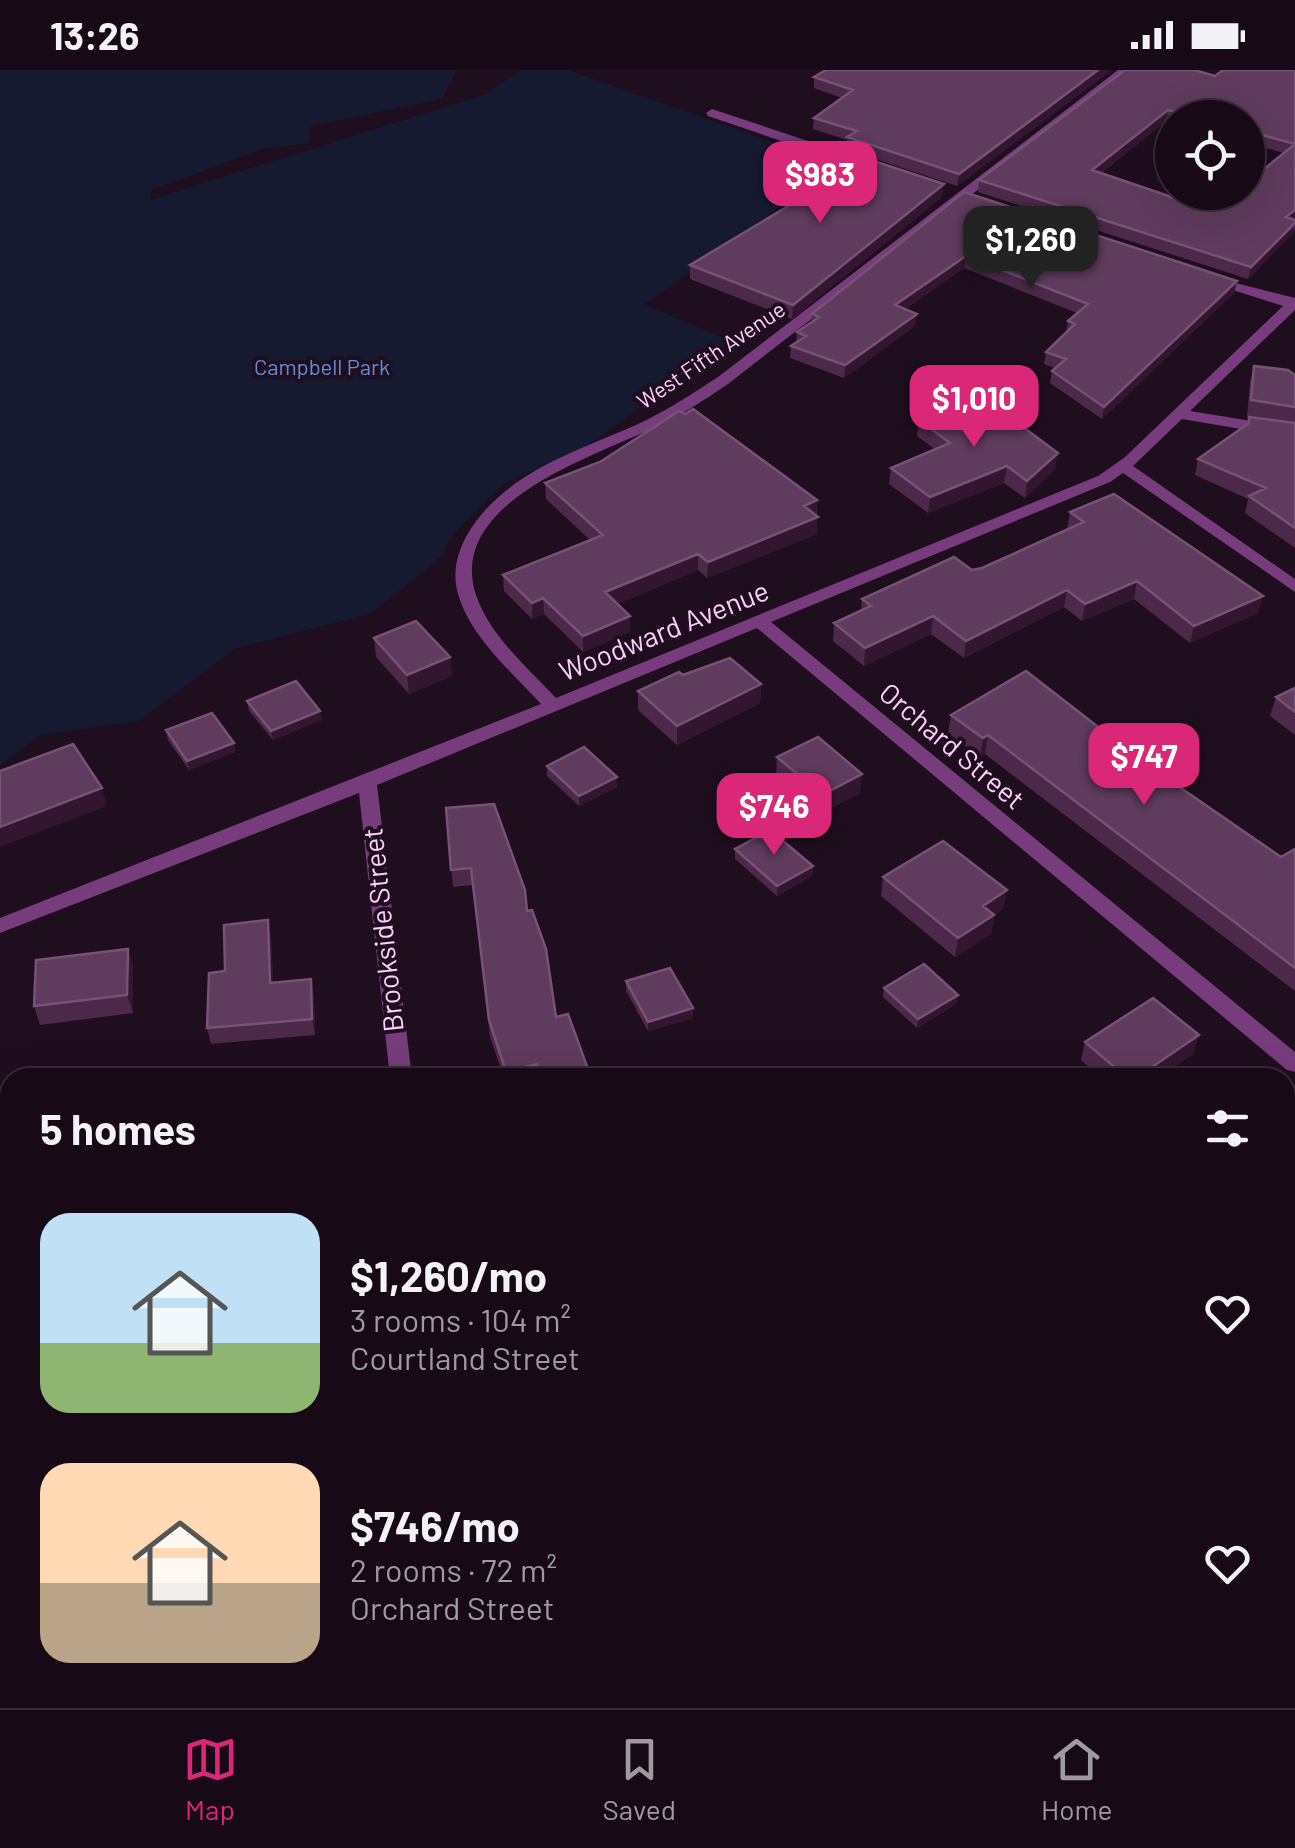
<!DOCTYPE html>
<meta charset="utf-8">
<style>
:root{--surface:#170a16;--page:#241823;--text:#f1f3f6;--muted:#9e9aa1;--line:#362b35;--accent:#db2777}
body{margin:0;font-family:Barlow,sans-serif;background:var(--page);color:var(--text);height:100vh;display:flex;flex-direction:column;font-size:38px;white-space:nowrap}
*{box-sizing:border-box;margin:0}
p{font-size:32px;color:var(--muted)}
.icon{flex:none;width:55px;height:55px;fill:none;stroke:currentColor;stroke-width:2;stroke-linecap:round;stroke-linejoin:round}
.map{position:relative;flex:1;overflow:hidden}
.details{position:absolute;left:0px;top:998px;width:1295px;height:642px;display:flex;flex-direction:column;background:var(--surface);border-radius:30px 30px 0 0;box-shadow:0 10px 40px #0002,0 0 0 2px var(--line)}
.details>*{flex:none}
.buttons{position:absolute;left:1155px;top:30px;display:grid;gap:20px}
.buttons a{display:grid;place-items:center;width:110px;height:110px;border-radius:50%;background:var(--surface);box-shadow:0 10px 40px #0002,0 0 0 2px var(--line);font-size:50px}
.price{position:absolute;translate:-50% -85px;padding:0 22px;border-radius:20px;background:var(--accent);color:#fff;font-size:32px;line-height:65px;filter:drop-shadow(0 2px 5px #0008)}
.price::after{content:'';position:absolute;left:50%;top:60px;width:30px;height:22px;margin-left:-15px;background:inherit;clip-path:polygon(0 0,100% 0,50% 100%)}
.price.on{background:#222;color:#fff}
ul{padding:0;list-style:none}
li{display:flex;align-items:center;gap:30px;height:250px;padding:0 40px}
li span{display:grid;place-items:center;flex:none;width:280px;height:200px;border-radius:30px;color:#555}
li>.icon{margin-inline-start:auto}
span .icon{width:120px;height:120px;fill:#fffc;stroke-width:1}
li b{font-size:42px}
h2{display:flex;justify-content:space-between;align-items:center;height:120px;padding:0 40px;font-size:42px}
.status{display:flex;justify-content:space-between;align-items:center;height:70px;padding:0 50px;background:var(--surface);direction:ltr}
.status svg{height:28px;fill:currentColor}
.dock{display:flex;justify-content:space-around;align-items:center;height:140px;border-top:2px solid var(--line);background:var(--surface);font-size:28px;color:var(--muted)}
.dock a{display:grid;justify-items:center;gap:5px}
.dock .on{color:var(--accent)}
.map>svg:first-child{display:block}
.green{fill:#151a30}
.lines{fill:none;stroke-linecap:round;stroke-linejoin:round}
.stream{fill:#240c3a;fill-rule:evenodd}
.street{fill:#763c7b;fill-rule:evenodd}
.wall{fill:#4c2949;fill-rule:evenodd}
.shaded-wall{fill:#321630}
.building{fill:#5f3b5d;stroke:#785276;stroke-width:2.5}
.labels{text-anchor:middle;stroke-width:8;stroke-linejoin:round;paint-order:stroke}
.far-street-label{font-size:22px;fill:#fcd0fc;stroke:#1f0e1e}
.far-park-label{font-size:22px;fill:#618cd6;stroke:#1f0e1e}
.street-label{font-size:28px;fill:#fcd0fc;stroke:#1f0e1e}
</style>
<div class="status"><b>13:26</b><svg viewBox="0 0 49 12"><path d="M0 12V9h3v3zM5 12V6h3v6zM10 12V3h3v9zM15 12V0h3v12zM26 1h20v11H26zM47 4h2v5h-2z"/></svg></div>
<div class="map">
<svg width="1295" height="1638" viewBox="0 0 1295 1638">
<rect width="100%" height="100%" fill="#1f0e1e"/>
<path class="green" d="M0 0H456L442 29 311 56 309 73 263 79 152 120 150 130 486 24 521 0H568L829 92 791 118 800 122 644 235 732 271 584 378 504 414 451 466 440 488 372 543 234 579 138 651 41 665 0 695Z
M0 1078 10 1079V1441L0 1430Z
M106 1630H374L379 1638H105Z"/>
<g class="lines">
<path class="stream" d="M0 1276 10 1282V1301L0 1295Z
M325 1630H349L353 1638H330Z"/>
<path class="street" d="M1118 0H1132L728 314C703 331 677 348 649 360 589 388 446 434 476 525 490 566 527 597 556 628L1098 406 1124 388 1283 236 1208 212V206L1295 228V240L1190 341 1295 358V368L1182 349 1133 396 1295 509V522L1123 403 1110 412 771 552 1295 982V1002L1287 1000 757 558 377 715 412 1008H390L359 723 0 863V848L541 634C511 601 471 568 458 524 452 503 457 483 467 465 504 402 576 382 638 354 666 341 692 324 718 307Z
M712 39 853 86 855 89 843 92 708 46 706 43Z
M699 1630H730L733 1638H702Z"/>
</g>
<path class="wall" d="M1112 0 957 116 846 79 847 70 813 59 814 48 842 28 814 18V7Z
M1295 0V161L1248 209 978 122 979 110 1215 6ZM1172 48H1248V73L1284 83 1222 133 1207 139 1101 103 1166 51 1172 53Z
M792 103 942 127 792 249 690 209V195L810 123 792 117Z
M964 122 1237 211 1234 223 1102 349 1050 313 1052 301 1055 298 1044 294 1046 282 1066 263 1068 251 1077 243 964 198 905 239 917 244 915 256 844 308 790 288 791 276 796 272 797 262 812 252V244Z
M1254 296 1295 305V478L1245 443 1248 429 1195 405 1198 389 1248 353 1249 347 1247 346 1250 312Z
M919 350 1055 399 1025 428 1004 413 928 443 889 414 891 398 935 379 917 366Z
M545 413 817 430V464L707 508 698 500 617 534 630 562 583 582 544 544 532 549 504 521 503 505 590 470 546 429Z
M1070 442 1258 543 1190 573 1134 529 1082 551 1064 537 964 588 931 564 864 596 833 571 834 553 861 541 862 529 982 498 1067 460Z
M374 568 450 587 452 606 409 624 376 587Z
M683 605 761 614 760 633 677 675 638 640V621Z
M1295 618V665L1270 646 1276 627Z
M247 631 322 650 273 670 249 641Z
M951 645 1146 694 1281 787 1295 779V921L985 684 980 687 948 663Z
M166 660 234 673 235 682 189 700 168 670Z
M777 687 860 723 820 744 776 706Z
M547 696 617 707V717L579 736 547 706Z
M446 738 527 841 556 947 588 1008H504L490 967 473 815 453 817Z
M735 779 813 796 812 806 777 826 735 789Z
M883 807 1007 820 1003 839 994 845 991 864 955 887 881 826Z
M268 850 271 867 273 912 311 909 314 926 315 965 211 974 207 958 225 901Z
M128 879 133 897V943L40 955 34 936Z
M626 911 693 938V948L648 961 626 921Z
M884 918 958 925 956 934 917 958 883 927Z
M1085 972 1193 984 1158 1008H1100L1081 990Z
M1295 1136V1169L1285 1161V1152L1290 1140Z
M1285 1369 1289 1373 1295 1370V1547L1285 1536Z
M454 1630H584L573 1638H455Z
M848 1630H956L962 1638H854Z
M1038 1630H1075L1059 1638H1043Z"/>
<path class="shaded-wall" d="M1098 0H1112L957 116 959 104Z
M1168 40 1166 51 1090 111 1092 100Z
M944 114 942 127 792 249 793 235Z
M1295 140V149L1283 159 1286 147Z
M1295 153 1294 163 1248 209 1251 197Z
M966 186 964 198 893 247 895 235Z
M1237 211 1234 223 1102 349 1104 337Z
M917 244 915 256 844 308 845 295Z
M1058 383 1055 399 1025 428 1027 411Z
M1007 396 1004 413 928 443 930 427Z
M817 430 816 447 804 436Z
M818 447 817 464 707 508 708 492Z
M698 484V500L605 539V522Z
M1137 511 1134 529 1082 551 1085 534Z
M1067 520 1064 537 964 588 966 571Z
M1263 526 1258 543 1190 573 1194 556Z
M543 528 544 544 532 549V533Z
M630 546V562L583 582V566Z
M933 546 931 564 864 596 865 578Z
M450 587 452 606 409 624 407 605Z
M761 614 760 633 677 675V656Z
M320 641 322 650 273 670 271 661Z
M988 665 985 684 980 687 983 668Z
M234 673 235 682 189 700 187 691Z
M862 704 860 723 820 744 822 725Z
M617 707V717L579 736V726Z
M102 718 107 736 0 777V757Z
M813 796 812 806 777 826V816Z
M1007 820 1003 839 994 845 991 864 955 887 958 868 983 836Z
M268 850 271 867 274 929 270 913Z
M128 879 133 897V943L127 925Z
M311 909 314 926 315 965 312 949Z
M958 925 956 934 917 958 918 949Z
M693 938V948L648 961V952Z
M1199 965 1193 984 1158 1008H1136Z
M537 994 538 1008H507L506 1002Z
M588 999V1008H552Z
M562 1630H584L573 1638H552Z
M1052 1630H1075L1059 1638H1049Z"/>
<path class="building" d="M826 0H1098L959 104 847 67 857 61 814 48 853 20 814 7Z
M1125 0H1194L1215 6 1223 0H1295V74L1248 61V48H1198L1168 40 1092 100 1207 139 1216 131 1222 133 1235 122H1248V112L1295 74V140L1286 147 1295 150V153L1251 197 979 110Z
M831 77 944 114 793 235 690 195 825 114 792 103Z
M964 122 1237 211 1104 337 1052 301 1066 289 1046 282 1075 254 1068 251 1088 234 966 186 895 235 917 244 845 295 791 276 806 266 797 262 819 247 812 244Z
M1254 296 1288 300 1295 305V337L1251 330Z
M969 331 999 346 1003 342 1058 383 1027 411 1007 396 930 427 891 398 950 373 919 350Z
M693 339 817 430 804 436 818 447 708 492 698 484 605 522 630 546 583 566 543 528 532 533 503 505 603 465 545 413 600 392 679 341 685 344Z
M1249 347 1295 353V458L1249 426 1266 418 1198 389 1249 353Z
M1114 424 1263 526 1194 556 1137 511 1085 534 1067 520 966 571 933 546 865 578 834 553 871 536 862 529 954 487 972 500 982 498 1084 452 1070 442Z
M416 551 450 587 407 605 374 568Z
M730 588 761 614 677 656 638 621 679 602 683 605Z
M1026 601 1146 694 1281 787 1295 779V898L988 665 983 668 951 645Z
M296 611 320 641 271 661 247 631Z
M1295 618V642L1276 627Z
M212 643 234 673 187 691 166 660Z
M818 667 862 704 822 725 777 687Z
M73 674 102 718 0 757V701Z
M584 677 617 707 579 726 547 696Z
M494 734 525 820 527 841 532 840 546 879 556 947 568 944 588 999 552 1008H542L537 994 506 1002 489 950 471 798 451 800 446 738Z
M770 760 813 796 777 816 735 779Z
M943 771 1007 820 983 836 994 845 958 868 883 807Z
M268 850 270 913 311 909 312 949 207 958 209 903 225 901 224 855Z
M128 879 127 925 34 936 36 890Z
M924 894 958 925 918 949 884 918Z
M670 898 693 938 648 952 626 911Z
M1153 928 1199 965 1136 1008H1127L1085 972Z
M1285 1369 1289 1373 1295 1370V1510L1285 1499Z
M457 1630H562L552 1638H463Z
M862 1630H956L962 1638H868Z"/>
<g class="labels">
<g class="far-street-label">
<text transform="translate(711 285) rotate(-34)" y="8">West Fifth Avenue</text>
</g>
<g class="far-park-label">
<text x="322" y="305">Campbell Park</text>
</g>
<g class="street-label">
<text transform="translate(664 561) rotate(-22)" y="10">Woodward Avenue</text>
<text transform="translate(952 676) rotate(40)" y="10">Orchard Street</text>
<text transform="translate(383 860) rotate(-96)" y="10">Brookside Street</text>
</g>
</g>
</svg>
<div class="buttons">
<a><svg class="icon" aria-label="locate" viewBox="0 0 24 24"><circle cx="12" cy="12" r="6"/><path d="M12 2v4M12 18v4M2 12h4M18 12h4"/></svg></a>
</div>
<b class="price" style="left:820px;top:156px">$983</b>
<b class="price on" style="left:1031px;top:221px">$1,260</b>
<b class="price" style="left:974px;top:380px">$1,010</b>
<b class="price" style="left:1144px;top:738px">$747</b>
<b class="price" style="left:774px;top:788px">$746</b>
<section class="details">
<h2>5 homes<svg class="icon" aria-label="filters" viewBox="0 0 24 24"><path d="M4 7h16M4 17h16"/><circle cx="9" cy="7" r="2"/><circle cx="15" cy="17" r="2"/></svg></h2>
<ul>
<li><span style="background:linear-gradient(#bfe0f5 65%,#8fb573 0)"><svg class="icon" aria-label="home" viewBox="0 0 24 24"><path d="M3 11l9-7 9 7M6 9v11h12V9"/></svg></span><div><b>$1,260/mo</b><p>3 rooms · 104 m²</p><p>Courtland Street</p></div><svg class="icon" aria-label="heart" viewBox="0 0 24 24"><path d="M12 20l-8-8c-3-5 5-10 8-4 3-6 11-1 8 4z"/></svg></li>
<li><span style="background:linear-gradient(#ffd9b3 60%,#b9a48a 0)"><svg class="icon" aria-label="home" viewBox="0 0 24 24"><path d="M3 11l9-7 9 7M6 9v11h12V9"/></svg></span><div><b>$746/mo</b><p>2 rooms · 72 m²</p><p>Orchard Street</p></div><svg class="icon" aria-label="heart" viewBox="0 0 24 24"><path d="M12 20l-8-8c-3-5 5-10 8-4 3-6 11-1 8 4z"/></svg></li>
</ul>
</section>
</div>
<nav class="dock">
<a class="on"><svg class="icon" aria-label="map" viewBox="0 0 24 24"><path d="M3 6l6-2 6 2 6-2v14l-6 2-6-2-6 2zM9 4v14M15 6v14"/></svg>Map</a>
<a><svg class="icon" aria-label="saved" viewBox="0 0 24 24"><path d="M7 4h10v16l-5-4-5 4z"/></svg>Saved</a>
<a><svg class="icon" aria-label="home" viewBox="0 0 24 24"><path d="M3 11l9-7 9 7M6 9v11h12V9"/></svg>Home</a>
</nav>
